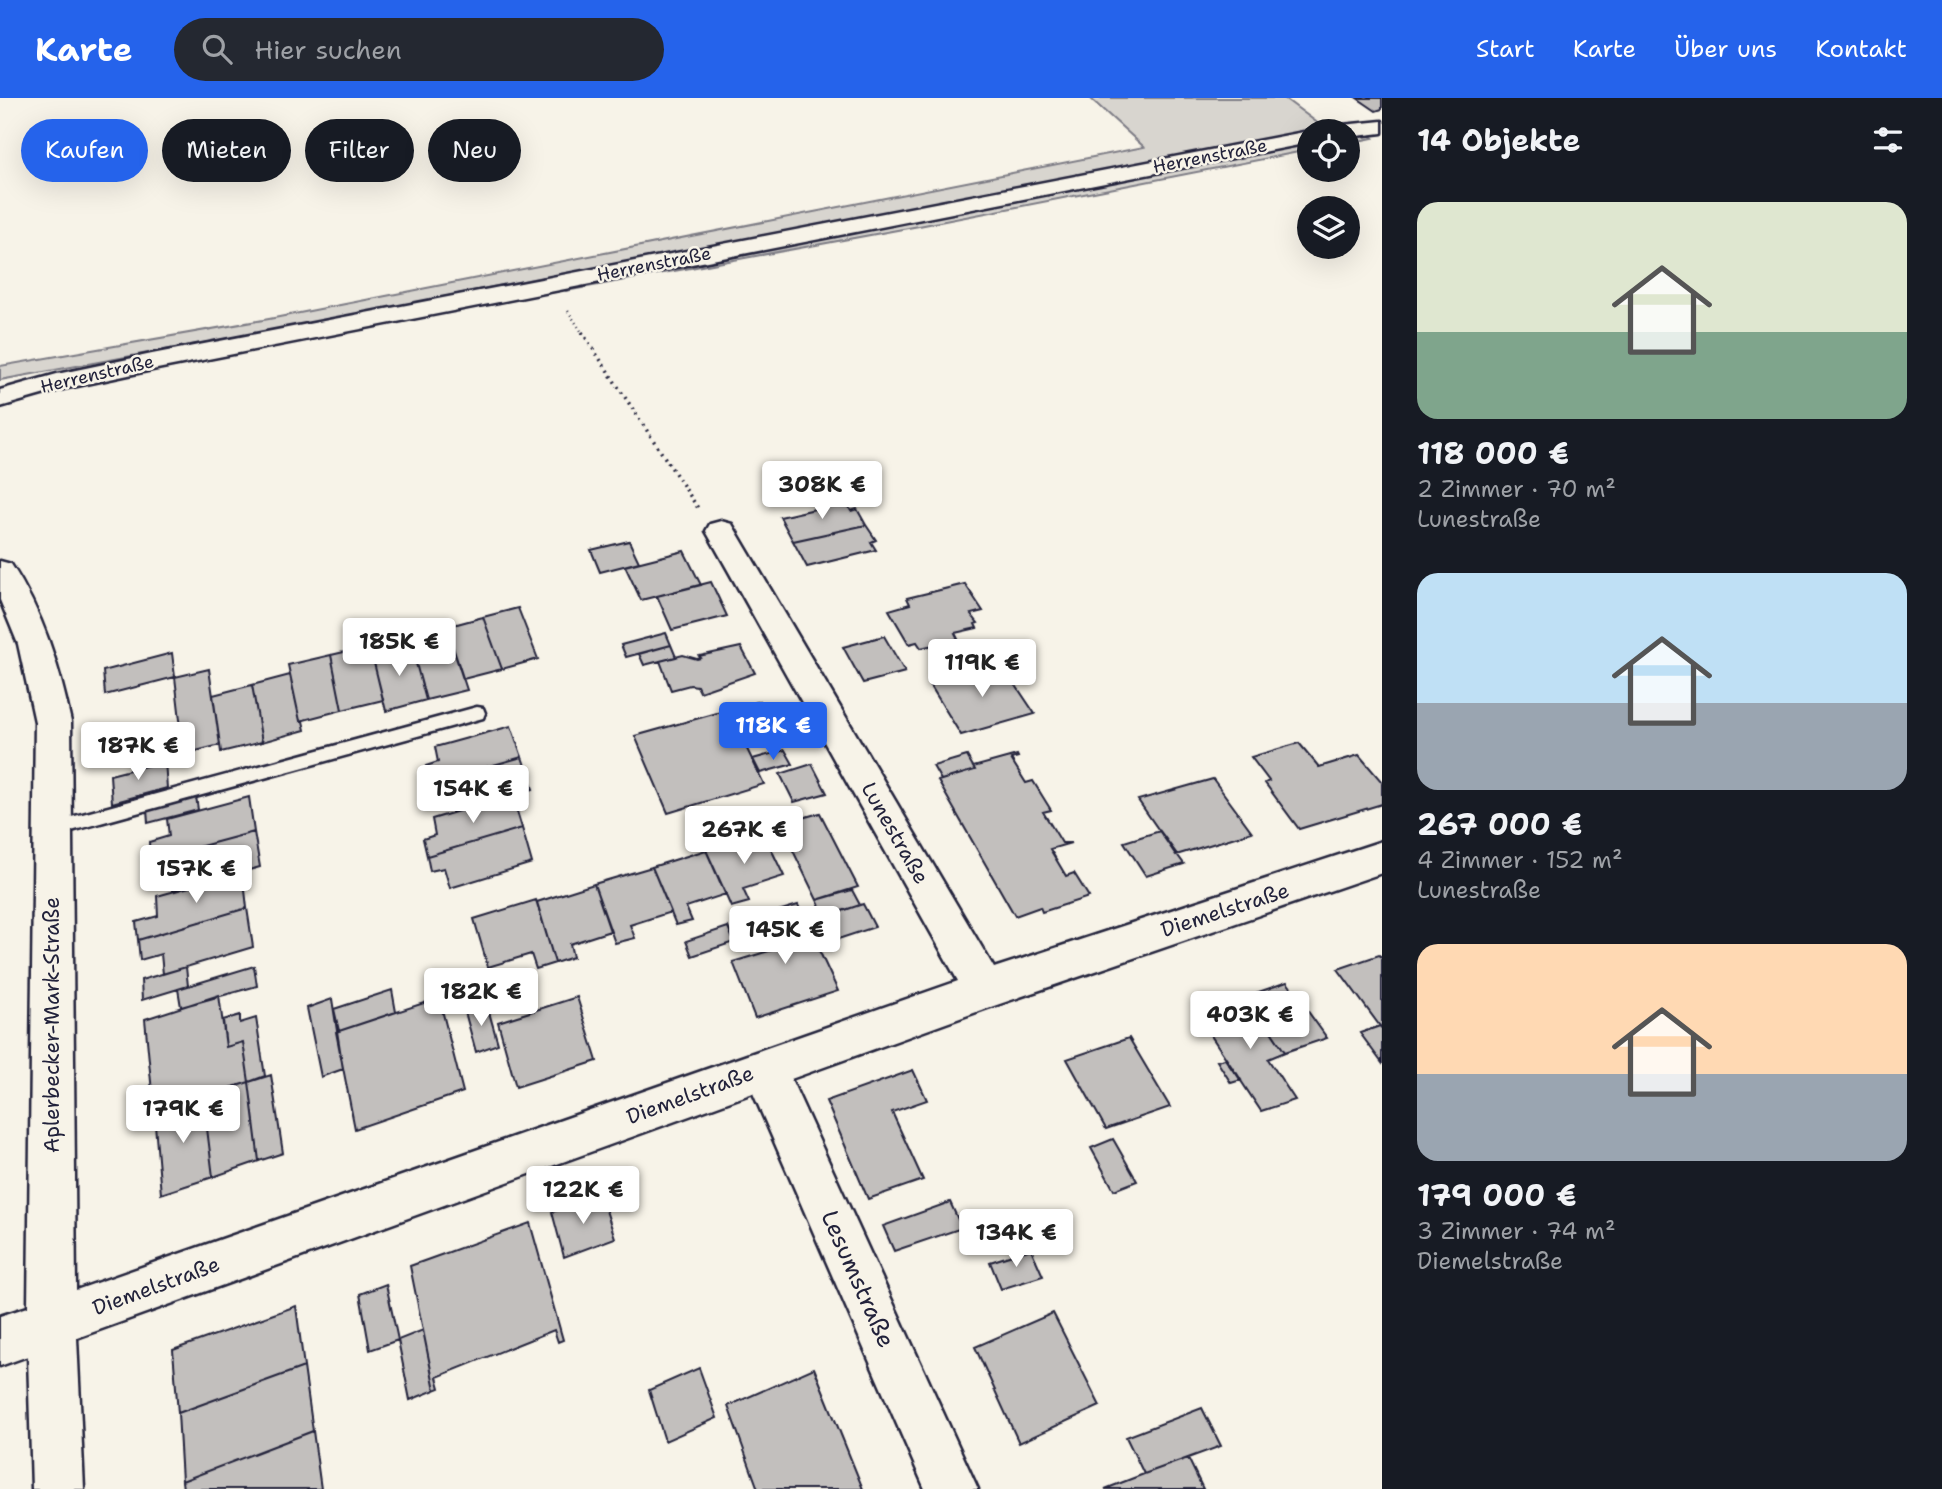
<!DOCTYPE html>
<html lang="de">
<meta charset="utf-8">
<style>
:root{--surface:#171b24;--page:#242831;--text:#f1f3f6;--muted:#9ea1a6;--accent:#2563eb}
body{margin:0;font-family:"Shantell Sans",sans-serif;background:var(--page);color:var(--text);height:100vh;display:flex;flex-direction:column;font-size:26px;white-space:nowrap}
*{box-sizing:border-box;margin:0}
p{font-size:23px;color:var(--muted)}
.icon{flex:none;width:38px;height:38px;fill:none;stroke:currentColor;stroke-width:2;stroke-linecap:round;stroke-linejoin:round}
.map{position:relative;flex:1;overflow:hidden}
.details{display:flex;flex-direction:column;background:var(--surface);width:560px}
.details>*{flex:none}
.hud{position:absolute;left:21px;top:21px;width:665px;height:63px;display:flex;gap:14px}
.controls{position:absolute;left:1297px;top:21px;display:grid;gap:14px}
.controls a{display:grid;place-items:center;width:63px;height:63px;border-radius:50%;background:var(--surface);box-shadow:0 7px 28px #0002;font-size:35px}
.price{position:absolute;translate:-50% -60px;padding:0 16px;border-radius:7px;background:#fff;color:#222;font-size:23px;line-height:46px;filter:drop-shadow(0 2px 4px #0008)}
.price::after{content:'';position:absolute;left:50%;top:42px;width:21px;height:16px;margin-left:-10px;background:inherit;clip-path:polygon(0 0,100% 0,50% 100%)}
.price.current{background:var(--accent);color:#fff}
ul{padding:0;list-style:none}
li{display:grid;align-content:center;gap:14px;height:371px;padding:0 35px}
li span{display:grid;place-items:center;height:217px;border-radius:21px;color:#555}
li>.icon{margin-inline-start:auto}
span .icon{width:126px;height:126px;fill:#fffc;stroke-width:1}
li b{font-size:30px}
h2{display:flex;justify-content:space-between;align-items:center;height:84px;padding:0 35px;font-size:30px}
.pill{padding:0 24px;border-radius:32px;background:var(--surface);box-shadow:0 7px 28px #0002;font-size:24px;line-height:63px}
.pill.current{background:var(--accent);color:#fff}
header{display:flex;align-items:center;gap:42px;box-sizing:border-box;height:98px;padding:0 35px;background:var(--accent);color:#fff}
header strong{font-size:33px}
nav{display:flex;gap:38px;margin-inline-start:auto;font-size:24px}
.search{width:490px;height:63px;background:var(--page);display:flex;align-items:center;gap:18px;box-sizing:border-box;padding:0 24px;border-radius:38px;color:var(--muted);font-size:26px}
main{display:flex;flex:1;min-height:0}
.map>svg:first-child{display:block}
.green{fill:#d8d5cf;stroke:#7d7c85;stroke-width:2}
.building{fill:#c2bfbd;stroke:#22223b;stroke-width:2}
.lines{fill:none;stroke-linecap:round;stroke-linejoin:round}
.service-casing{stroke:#22223b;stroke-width:5}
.minor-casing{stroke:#22223b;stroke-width:5}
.path-far1{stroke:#22223b;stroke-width:2.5;stroke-dasharray:1 3.5;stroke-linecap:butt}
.path{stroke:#22223b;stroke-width:3.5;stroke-dasharray:2 4.5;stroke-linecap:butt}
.service{fill:#f7f3e8;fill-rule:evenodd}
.minor{fill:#f7f3e8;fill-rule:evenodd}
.labels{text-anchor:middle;stroke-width:5;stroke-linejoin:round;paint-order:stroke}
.far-street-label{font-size:18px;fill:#22223b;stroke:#f7f3e8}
.street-label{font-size:21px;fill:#22223b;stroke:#f7f3e8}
.near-street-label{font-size:24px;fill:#22223b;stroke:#f7f3e8}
</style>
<header>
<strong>Karte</strong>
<div class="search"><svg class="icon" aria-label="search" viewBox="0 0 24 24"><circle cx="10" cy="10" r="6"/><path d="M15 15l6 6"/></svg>Hier suchen</div>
<nav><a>Start</a><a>Karte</a><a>Über uns</a><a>Kontakt</a></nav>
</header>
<main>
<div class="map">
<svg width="1382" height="1391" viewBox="0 0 1382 1391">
<rect width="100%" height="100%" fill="#f7f3e8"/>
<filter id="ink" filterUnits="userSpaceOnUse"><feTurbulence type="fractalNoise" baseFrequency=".0143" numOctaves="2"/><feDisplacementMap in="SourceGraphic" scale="14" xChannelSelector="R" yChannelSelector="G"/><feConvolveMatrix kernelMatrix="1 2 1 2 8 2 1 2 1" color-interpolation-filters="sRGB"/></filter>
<g filter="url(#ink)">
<path class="green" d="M1090 0H1284L1323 29 1356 26 1373 40 1348 45V33H1309V52L919 128 566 193 542 179 339 220 0 282V268L269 221 1144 49Z"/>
<path class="building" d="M1357 0H1382V11L1376 13Z
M846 404 851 413 857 411 866 427 793 443 780 419Z
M866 427 876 442 871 444 876 452 807 469 793 443Z
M629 443 639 464 600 474 591 452Z
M684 453 701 487 641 502 625 468Z
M711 484 727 518 672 532 657 498Z
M965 486 983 513 971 516 978 525 975 526 977 530 955 535 958 541 921 550 917 544 909 546 889 512 910 506 907 500Z
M518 510 538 561 502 571 483 519Z
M483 519 502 571 463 581 446 529Z
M666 535 671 547 626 559 621 547Z
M449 537 467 592 426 602 411 547Z
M884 538 905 574 863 585 843 549Z
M411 547 426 602 386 613 372 557Z
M671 547 676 559 644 567 639 556Z
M370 548 383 602 342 612 331 557Z
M741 549 755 575 700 594 697 588 690 587 671 592 660 563 683 557 697 561 701 560 699 558Z
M172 555 175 579 105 597 103 573Z
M331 557 342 612 300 623 288 567Z
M1001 565 1035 616 961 637 929 585Z
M209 571 220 647 184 656 175 579Z
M290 577 300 623H303L305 632 262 644 252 587Z
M252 587 262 644 221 654 213 597Z
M760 603 766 615 735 625 728 612Z
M728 612 764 686 668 715 635 638Z
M511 628 522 659 430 685 426 668 438 664 435 649Z
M1299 645 1319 669 1359 657 1382 684V706L1299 731 1265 685 1269 683 1251 659Z
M785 652 793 666 760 675 753 661Z
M1017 657 1018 659 1011 661 1026 685 1033 683 1051 712 1043 714 1062 745H1071L1050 751 1066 778 1074 775 1089 799 1042 814 1040 809 1015 818 938 683 975 672 973 669Z
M967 658 975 672 941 682 933 668Z
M522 659 533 691 452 714 447 696 434 700 430 685Z
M165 663 167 690 112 705 110 677Z
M812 666 827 695 794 704 780 676Z
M1213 681 1252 734 1176 757 1138 702Z
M512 697 522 730 427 758 423 741 435 737 432 721Z
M196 698 198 712 148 725 147 711Z
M249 699 254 734 150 762 149 744 169 738 167 721Z
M820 715 858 789 817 802 780 726Z
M522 730 532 765 450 790 444 770 430 773 427 758Z
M1160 733 1184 766 1146 778 1124 744Z
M254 734 260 769 173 793 172 773 152 779 150 762Z
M763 734 784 778 743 791 749 804 731 809 706 752Z
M706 752 726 796 686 809 692 823 676 827 652 769Z
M652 769 671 814 630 827 635 840 615 845 594 786Z
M243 774 247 810 138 842 136 824 158 818 157 798Z
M594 786 610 833 570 846 573 859 555 865 537 804Z
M852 792 860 807 825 819 817 802Z
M536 802 555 865 536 871 531 856 488 869 474 821Z
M863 806 875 829 832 843 820 820Z
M798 807 838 893 755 920 733 864 772 852 759 819Z
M247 810 253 849 163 876 161 856 140 862 138 842Z
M728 829 734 844 692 858 686 843Z
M1379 857 1382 859V931L1338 871Z
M254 868 257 888 181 909 178 891Z
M186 869 188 888 142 902 141 882Z
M1287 884 1327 940 1285 954 1247 898Z
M392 892 396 914 339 933 334 911Z
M219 897 226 949 243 944 249 984 154 1015 145 921Z
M1247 898 1285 954 1268 961 1295 1002 1261 1013 1200 921 1228 912 1223 906Z
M577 899 597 963 516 989 498 924Z
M439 900 463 994 355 1031 336 934Z
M332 901 343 971 321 979 307 910Z
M487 907 498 946 476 954 465 914Z
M240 917V925L256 920 265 978 249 984 243 944 226 949 223 922Z
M1380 928 1382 931V965L1360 935Z
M1129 940 1170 1009 1106 1031 1067 961Z
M1225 961 1234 974H1236L1241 982 1231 985 1217 963Z
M913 972 927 1002 892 1014 923 1082 868 1101 826 1003Z
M271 977 283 1055 259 1063 249 984Z
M249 984 259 1063 213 1079 203 998Z
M203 998 213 1079 161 1096 154 1015Z
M1113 1041 1137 1083 1114 1092 1091 1050Z
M601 1097 615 1140 564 1159 552 1114Z
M950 1104 962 1130 894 1153 883 1128Z
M530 1125 563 1242 558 1244 554 1232 437 1279 440 1290 435 1292 410 1168Z
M1031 1151 1043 1178 1001 1191 990 1164Z
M386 1186 398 1242 370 1252 360 1196Z
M296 1208 304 1269 178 1315 173 1252Z
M1053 1215 1100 1308 1019 1345 975 1249Z
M423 1232 435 1292 410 1302 398 1242Z
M304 1269 313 1333 182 1383 178 1315Z
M699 1270 717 1320 665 1343 649 1292Z
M814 1270 863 1391H758L728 1308Z
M1202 1310 1221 1348 1144 1376 1126 1339Z
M313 1333 321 1391H183L182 1383Z
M1188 1360 1203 1391H1105L1144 1376Z"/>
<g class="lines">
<g class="service-casing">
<path id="service" d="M477 609 483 610 485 615 483 620 53 738 47 736 44 731 47 726 53 724Z"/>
</g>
<g class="minor-casing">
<path id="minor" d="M1382 23V35L1348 39V33H1329L1332 28Z
M1309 33V45L152 272 63 291 0 309V292L57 276 152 256 1309 33H1312Z
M721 423 732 426 994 870 1382 743V775L985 911 791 981 978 1391H925L753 995 77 1240 84 1391H32L28 1258 0 1268V1218L28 1209 35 624 18 546 0 502V463L11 466C43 515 59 567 71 624L76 1192 958 883 706 433 710 426Z"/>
</g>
<path class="path-far1" d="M568 213 583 236"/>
<path class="path" d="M582 234 698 410"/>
<use href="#service" class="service"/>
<use href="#minor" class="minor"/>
</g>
</g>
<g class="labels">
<g class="far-street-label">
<text transform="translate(1210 58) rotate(-11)" y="6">Herrenstraße</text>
<text transform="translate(654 166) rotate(-11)" y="6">Herrenstraße</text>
<text transform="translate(97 276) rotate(-13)" y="6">Herrenstraße</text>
</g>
<g class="street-label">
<text transform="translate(895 735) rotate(60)" y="7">Lunestraße</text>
<text transform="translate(1225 812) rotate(-18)" y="7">Diemelstraße</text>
<text transform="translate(52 927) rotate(-90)" y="7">Aplerbecker-Mark-Straße</text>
<text transform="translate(690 997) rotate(-20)" y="7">Diemelstraße</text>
<text transform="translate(156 1188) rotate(-20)" y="7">Diemelstraße</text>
</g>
<g class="near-street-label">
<text transform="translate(858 1181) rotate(66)" y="8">Lesumstraße</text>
</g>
</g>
</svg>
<div class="controls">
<a><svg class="icon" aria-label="locate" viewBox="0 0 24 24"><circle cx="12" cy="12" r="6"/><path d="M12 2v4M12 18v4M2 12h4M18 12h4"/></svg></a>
<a><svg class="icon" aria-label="layers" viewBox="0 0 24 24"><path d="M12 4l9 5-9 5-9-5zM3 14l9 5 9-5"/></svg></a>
</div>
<b class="price" style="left:822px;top:423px">308K €</b>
<b class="price" style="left:399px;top:580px">185K €</b>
<b class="price" style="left:982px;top:601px">119K €</b>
<b class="price current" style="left:773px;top:664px">118K €</b>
<b class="price" style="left:138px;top:684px">187K €</b>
<b class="price" style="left:473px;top:727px">154K €</b>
<b class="price" style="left:744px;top:768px">267K €</b>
<b class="price" style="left:196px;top:807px">157K €</b>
<b class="price" style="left:785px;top:868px">145K €</b>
<b class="price" style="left:481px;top:930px">182K €</b>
<b class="price" style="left:1250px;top:953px">403K €</b>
<b class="price" style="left:183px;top:1047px">179K €</b>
<b class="price" style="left:583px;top:1128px">122K €</b>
<b class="price" style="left:1016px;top:1171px">134K €</b>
<div class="hud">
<a class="pill current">Kaufen</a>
<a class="pill">Mieten</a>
<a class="pill">Filter</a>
<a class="pill">Neu</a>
</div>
</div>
<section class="details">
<h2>14 Objekte<svg class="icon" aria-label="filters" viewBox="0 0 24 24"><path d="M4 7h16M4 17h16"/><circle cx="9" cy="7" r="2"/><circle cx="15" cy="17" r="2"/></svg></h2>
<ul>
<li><span style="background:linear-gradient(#dfe7d0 60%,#7fa58c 0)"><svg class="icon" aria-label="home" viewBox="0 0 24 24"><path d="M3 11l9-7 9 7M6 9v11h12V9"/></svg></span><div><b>118 000 €</b><p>2 Zimmer · 70 m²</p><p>Lunestraße</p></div></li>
<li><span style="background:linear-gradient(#bfe0f5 60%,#9aa5b1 0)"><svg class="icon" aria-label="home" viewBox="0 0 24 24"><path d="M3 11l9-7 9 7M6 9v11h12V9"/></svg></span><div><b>267 000 €</b><p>4 Zimmer · 152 m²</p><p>Lunestraße</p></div></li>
<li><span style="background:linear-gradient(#ffd9b3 60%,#9aa5b1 0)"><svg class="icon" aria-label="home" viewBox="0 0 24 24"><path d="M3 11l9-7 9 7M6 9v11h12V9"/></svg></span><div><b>179 000 €</b><p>3 Zimmer · 74 m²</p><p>Diemelstraße</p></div></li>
</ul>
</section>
</main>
